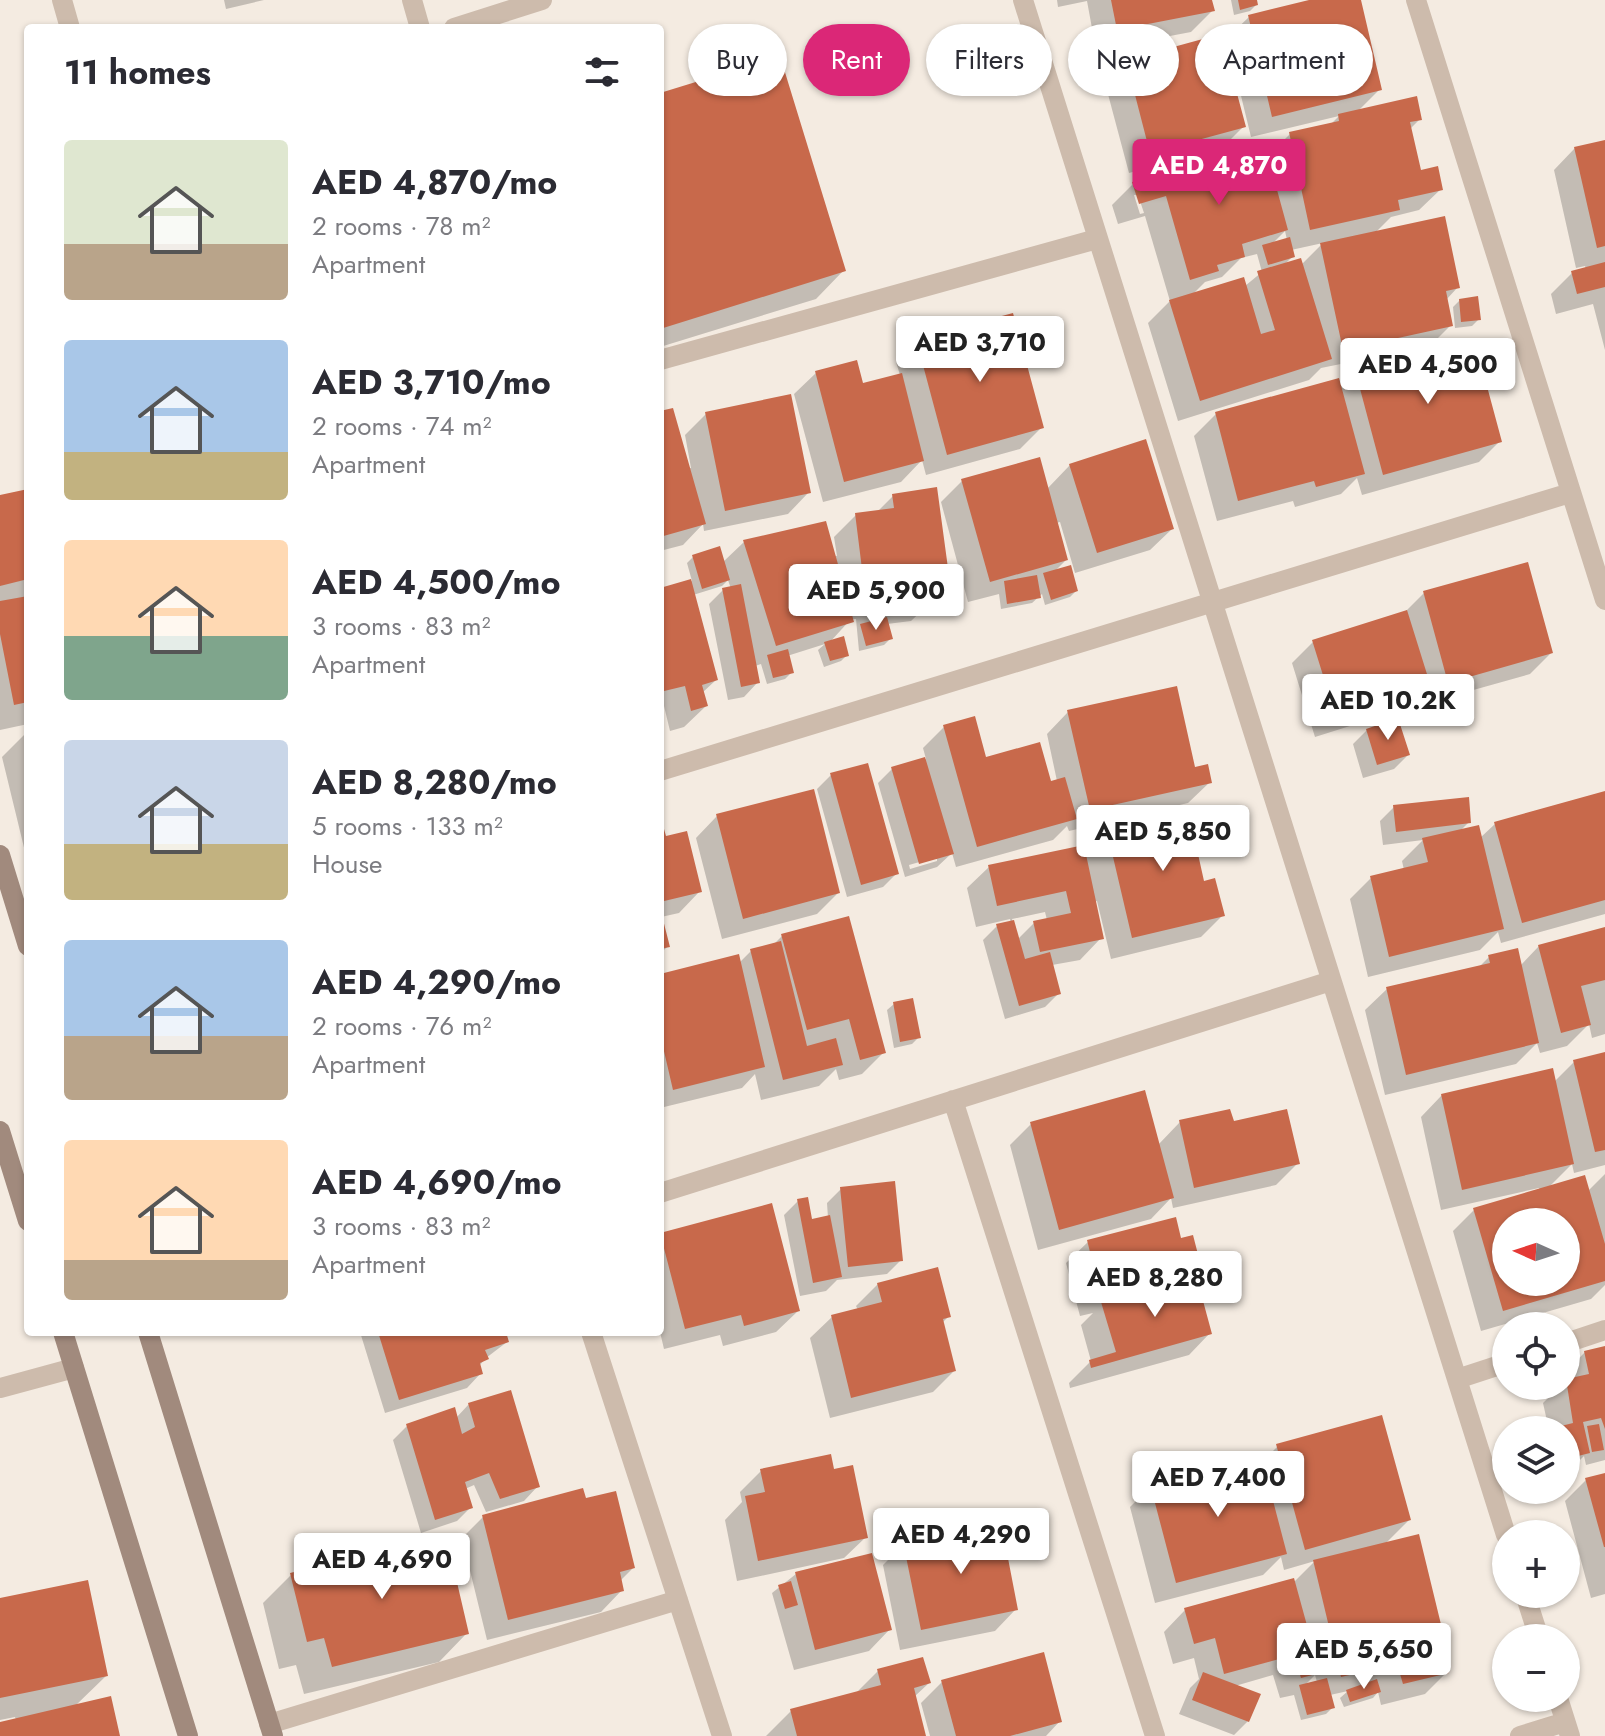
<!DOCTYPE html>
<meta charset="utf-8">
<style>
:root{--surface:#fff;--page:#f2f2f3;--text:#2b2b33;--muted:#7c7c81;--accent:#db2777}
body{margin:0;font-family:Jost,sans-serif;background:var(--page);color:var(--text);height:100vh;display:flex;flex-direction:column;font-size:30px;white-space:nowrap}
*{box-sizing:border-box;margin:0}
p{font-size:26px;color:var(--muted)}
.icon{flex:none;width:44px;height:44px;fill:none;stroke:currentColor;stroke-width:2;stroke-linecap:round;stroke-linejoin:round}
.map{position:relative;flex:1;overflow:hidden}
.sheet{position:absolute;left:24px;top:24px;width:640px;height:1312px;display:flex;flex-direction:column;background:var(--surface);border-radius:8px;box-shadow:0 2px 6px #0004}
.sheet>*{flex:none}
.guide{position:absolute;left:688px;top:24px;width:760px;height:72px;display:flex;gap:16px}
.needle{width:52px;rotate:273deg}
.tools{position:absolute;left:1492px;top:1208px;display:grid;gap:16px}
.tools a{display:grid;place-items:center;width:88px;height:88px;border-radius:50%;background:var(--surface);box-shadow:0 2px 6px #0004;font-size:40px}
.price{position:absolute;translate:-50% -68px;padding:0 18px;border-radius:8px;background:#fff;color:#222;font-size:26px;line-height:52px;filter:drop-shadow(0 2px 4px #0008)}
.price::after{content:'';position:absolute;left:50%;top:48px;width:24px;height:18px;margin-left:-12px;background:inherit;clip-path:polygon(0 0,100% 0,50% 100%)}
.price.on{background:var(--accent);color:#fff}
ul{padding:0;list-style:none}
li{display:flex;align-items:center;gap:24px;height:200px;padding:0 40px}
li span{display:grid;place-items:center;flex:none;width:224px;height:160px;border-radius:8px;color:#555}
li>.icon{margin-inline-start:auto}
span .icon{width:96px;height:96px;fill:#fffc;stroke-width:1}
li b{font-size:34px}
h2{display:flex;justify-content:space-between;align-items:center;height:96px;padding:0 40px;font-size:34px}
.tag{padding:0 28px;border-radius:36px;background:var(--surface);box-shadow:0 2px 6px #0004;font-size:28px;line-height:72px}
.tag.on{background:var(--accent);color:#fff}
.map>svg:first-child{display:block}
.shadow{fill:#0003;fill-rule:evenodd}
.building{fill:#c8694b;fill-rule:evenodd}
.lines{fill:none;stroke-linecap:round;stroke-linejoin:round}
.street{stroke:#cdbbac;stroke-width:20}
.secondary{stroke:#a18a7d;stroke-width:20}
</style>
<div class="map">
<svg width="1605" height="1736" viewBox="0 0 1605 1736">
<rect width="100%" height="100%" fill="#f4ebe1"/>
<path class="shadow" d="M224 0H264L226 9Z
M1057 0H1210L1212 11 1191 32 1096 50 1087 1 1058 7Z
M1231 0H1255L1256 5 1250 11 1234 15Z
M1317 0H1359L1380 89 1358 111 1420 119 1410 129 1420 172 1441 189 1419 210 1391 217 1374 234 1458 287 1446 300 1451 325 1430 346 1321 368 1309 380 1178 421 1148 323 1170 301 1145 216 1118 224 1112 205 1133 184 1266 158 1290 134 1330 125 1339 116 1251 137 1227 38 1249 17ZM1134 195H1138L1144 213 1140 214ZM1285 231 1287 240 1271 245ZM1323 243 1301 265H1284L1293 256 1291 250ZM1257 254 1262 272 1245 286 1193 294 1205 282 1222 277 1241 258Z
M1127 61 1243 127 1222 148 1129 173 1105 83Z
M660 96 844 270 816 299 660 347Z
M1605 142V350L1593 304 1556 314 1551 294 1572 273 1586 269 1585 266 1576 268 1554 170 1575 148Z
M1460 300 1478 320 1472 326 1455 328 1453 307Z
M1472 340 1500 441 1479 462 1362 495 1357 478 1341 494 1295 507 1293 501 1217 521 1194 436 1216 414 1340 388 1356 372Z
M918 341 1042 427 1020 449 926 475 922 460 901 482 823 502 794 394 816 373 862 385 900 375 896 362Z
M660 413 688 468H691L685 435 706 414 809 492 788 514 704 531 703 524 683 545 660 551Z
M1070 465 1172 529 1150 550 1075 573 1060 522 1056 523 1066 560 1054 572 1076 591 1070 597 1045 605 1042 594 1032 603 1001 609 999 594 968 602 941 502 962 481 1047 489Z
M28 491V724L0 730V497Z
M893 496 948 582 933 600 911 621 887 624 890 639 884 645 859 651 856 619H851L830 642 847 655 841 661 824 667 818 650 825 644 787 656 792 672 785 679 767 684 761 664 755 666 758 682 744 697 728 700 709 604 723 590 731 589 728 580 722 586 693 595 716 680 702 693 706 706 684 727 670 731 664 706 660 707V590L692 581 687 563 693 557 723 562 744 542 837 556 834 537 856 515 876 513Z
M1424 593 1551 653 1530 674 1427 703 1424 691 1407 708 1315 737 1292 663 1313 642 1404 613Z
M1068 712 1210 782 1188 803 1069 831 1067 826 1053 840 956 867 952 853 937 867 905 877 878 783 892 769 926 759 923 748 944 727 985 759 1050 784 1057 781 1047 734ZM937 857V861L910 869 909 865Z
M1367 730 1408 755 1394 769 1363 778 1353 744Z
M28 731V864L2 757Z
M831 775 897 873 883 887 847 897 817 789Z
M1605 793V914L1501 943 1498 932 1480 950 1368 977 1350 899 1371 878 1404 870 1402 861 1423 840 1383 845 1380 821 1394 807 1469 822 1460 831 1480 838 1495 824Z
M717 816 838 893 817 914 722 939 696 838Z
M1205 820 1219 842 1203 850 1202 841 1195 848 1203 883 1223 915 1201 937 1111 959 1097 901 1094 902 1101 938 1080 960 1052 965 1059 993 1045 1007 1005 1019 983 940 997 926 1011 923 1010 919 976 927 967 888 989 867 1083 852 1107 829H1196ZM1045 912 1047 920 1034 923 1018 939 1012 919Z
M660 832 700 891 679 913 661 917 668 946 660 954Z
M1605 929V1034L1592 1038 1589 1024 1567 1046 1540 1053 1537 1043 1516 1064 1385 1095 1365 1010 1387 989 1479 967 1489 957 1520 966 1539 946Z
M782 936 883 1053 862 1074 839 1080 836 1069 819 1086 761 1100 755 1074 742 1088 660 1108V976L739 963 751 951 773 945Z
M894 1004 918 1038 912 1044 894 1048 887 1010Z
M1605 1054V1165L1574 1173 1572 1164 1547 1189 1588 1191 1605 1174V1285L1591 1299 1481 1331 1453 1231 1474 1210 1540 1191 1539 1188 1441 1210 1421 1117 1442 1095 1554 1082 1574 1062ZM1506 1222H1566V1282H1506Z
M1180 1122 1232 1123 1298 1163 1276 1185 1173 1208 1171 1198 1151 1219 1038 1250 1010 1145 1031 1124 1158 1145Z
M841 1189 901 1260 887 1274 837 1280 826 1291 800 1296 784 1215 798 1201 811 1221 828 1218 827 1203Z
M661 1234 798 1311 776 1332 723 1346 720 1335 664 1349 660 1332Z
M1180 1241 1200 1270 1194 1276 1210 1333 1189 1355 1070 1388 1069 1383 1091 1361 1081 1325 1093 1313 1080 1316 1066 1263 1088 1242Z
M878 1284 948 1317 942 1323 954 1371 933 1392 830 1418 810 1338 832 1317 858 1310 856 1306Z
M360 1332H504L507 1342 486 1358 479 1366 481 1373 467 1388 385 1413Z
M1605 1348V1460L1586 1465 1584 1456 1566 1474V1430H1549L1543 1403 1560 1386H1566V1372L1585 1352Z
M469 1404 538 1486 524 1501 486 1512 474 1485 465 1489 471 1507 457 1521 421 1533 393 1440 407 1426 456 1418Z
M1278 1446 1409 1520 1384 1545 1441 1647 1447 1672 1425 1694 1381 1705 1378 1692 1373 1698 1344 1707 1340 1698 1348 1691 1330 1695 1333 1707 1326 1714 1301 1720 1294 1695 1280 1698 1273 1675 1235 1686 1248 1721 1234 1735 1179 1714 1190 1688 1199 1679 1194 1658 1173 1664 1164 1632 1185 1610 1293 1583 1315 1561 1284 1570 1281 1557 1263 1575 1155 1603 1130 1507 1151 1486 1261 1463ZM1315 1675 1317 1682 1304 1686Z
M761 1471 832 1472 866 1537 844 1558 737 1581 725 1520 742 1502 740 1492Z
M1605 1475V1594L1591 1598 1565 1501 1586 1480Z
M584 1501 633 1568 620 1581 622 1590 601 1612 487 1640 462 1538 483 1517Z
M904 1544 1016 1609 995 1631 900 1650 883 1565Z
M796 1574 890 1629 869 1651 794 1670 772 1593Z
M291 1575 467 1633 439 1662 304 1694 296 1665 279 1669 263 1603Z
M0 1600 106 1676 75 1706 118 1736H0V1724L16 1720 15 1717 0 1720Z
M878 1671 929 1683 914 1697 924 1736H766L791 1711 854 1695Z
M942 1682 1060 1721 1046 1736H930L921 1703Z"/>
<path class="building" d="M1111 0H1212L1215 11 1117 30Z
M1238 0H1257L1258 5 1240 10Z
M1309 0H1361L1382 90 1272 117 1248 15Z
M1221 34 1246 127 1150 153 1126 60Z
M780 56 846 271 660 329V93Z
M1417 96 1422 120 1410 122 1421 170 1438 166 1443 190 1398 200 1400 210 1310 230 1289 132 1339 121 1338 114Z
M1605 140V246L1597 248 1574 147Z
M1265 146 1288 230 1242 244 1245 257 1217 265 1219 271 1190 280 1166 196 1139 204 1132 182Z
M1445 216 1460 288 1446 291 1453 326 1343 350 1320 243Z
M1290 237 1295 257 1268 265 1262 245Z
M1301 258 1332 359 1200 401 1169 300 1244 277 1261 334 1275 330 1257 271Z
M1605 262V287L1577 294 1571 271Z
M1478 296 1481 320 1461 322 1459 299Z
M1013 313 1044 428 947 455 916 339Z
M1474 338 1502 442 1383 475 1355 370Z
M857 360 863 383 902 373 924 461 844 482 815 371Z
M1339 378 1365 474 1316 487 1314 481 1238 501 1215 412Z
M791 394 811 493 725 511 705 412Z
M673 408 706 524 660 537V411Z
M1146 439 1174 529 1097 553 1069 464Z
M1040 457 1068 560 990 582 961 479Z
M937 487 950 583 933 585 935 600 878 608 877 598 863 600 859 577H863L855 513 894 508 892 494Z
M28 489V579L0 586V495Z
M826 521 854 622 776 646 743 540Z
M720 546 730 580 702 589 692 555Z
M1528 562 1553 653 1448 683 1423 591Z
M1071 565 1078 591 1051 600 1043 573Z
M1037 575 1041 598 1007 604 1004 581Z
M691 579 718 680 702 685 708 706 691 711 685 686 660 692V588Z
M741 584 760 683 741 687 722 588Z
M28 596V702L14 705 0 634V601Z
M1407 610 1431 687 1336 717 1312 640Z
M887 617 893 639 866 646 860 624Z
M844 636 849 656 830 661 824 642Z
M788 649 794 673 773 678 767 655Z
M1177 686 1195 767 1208 764 1212 783 1090 810 1067 710Z
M975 716 986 757 1040 742 1051 781 1065 777 1077 819 977 847 943 725Z
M1398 718 1410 755 1377 765 1366 729Z
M925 757 954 854 919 864 891 767Z
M868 763 899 874 861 885 830 773Z
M814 789 840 893 743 919 716 814Z
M1605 791V900L1522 923 1494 822Z
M1469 797 1471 823 1396 832 1393 805Z
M1193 806 1202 843 1196 845 1204 881 1215 878 1225 916 1132 938 1106 827Z
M1217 815 1222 843 1210 845 1204 818Z
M1479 825 1504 929 1389 957 1370 876 1428 862 1422 838Z
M664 829 666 836 687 831 702 892 660 902V830Z
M1084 845 1104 939 1040 952 1033 921 1071 913 1066 891 997 906 988 865Z
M660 908 670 947 660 949Z
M849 916 886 1053 860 1060 849 1019 807 1030 781 934Z
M1014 920 1025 959 1050 952 1061 994 1019 1006 996 924Z
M1605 927V980L1581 986 1591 1025 1561 1033 1538 945Z
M781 941 807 1046 836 1038 843 1065 783 1080 750 949Z
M1518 948 1539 1043 1406 1075 1386 987 1490 963 1488 955Z
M739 954 765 1067 673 1090 660 1034V974Z
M913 998 921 1038 900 1042 893 1002Z
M1605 1052V1150L1595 1152 1573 1060Z
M1553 1068 1574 1164 1462 1190 1441 1094Z
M1145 1090 1174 1198 1059 1230 1030 1122Z
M1230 1109 1234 1121 1287 1109 1300 1164 1194 1188 1179 1120Z
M1585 1175 1605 1244V1281L1503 1311 1473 1208ZM1506 1222H1566V1282H1506Z
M895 1181 903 1261 848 1267 840 1187Z
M808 1197 812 1219 830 1215 842 1277 813 1283 797 1199Z
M772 1203 800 1311 744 1326 741 1315 685 1329 660 1233Z
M1176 1217 1181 1238 1193 1235 1202 1270 1101 1296 1087 1240Z
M938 1267 951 1317 943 1319 956 1371 851 1398 831 1315 882 1302 877 1283Z
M1196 1275 1212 1334 1091 1368 1089 1360 1116 1352 1101 1302Z
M378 1332H506L509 1342 485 1350 489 1359 480 1363 483 1374 399 1400Z
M1605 1346V1429L1601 1418 1583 1422 1590 1453 1566 1459V1430L1557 1427 1573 1423 1566 1379 1589 1374 1584 1351Z
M511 1390 540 1487 500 1499 489 1473 465 1482 473 1508 435 1520 406 1424 455 1407 462 1434 475 1427 468 1403Z
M1382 1415 1411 1520 1305 1550 1276 1444Z
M1599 1424 1604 1450 1592 1452 1587 1426Z
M831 1454 834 1469 853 1465 868 1538 758 1561 745 1496 765 1492 760 1469Z
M1261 1455 1287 1554 1176 1583 1150 1484Z
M1605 1473V1547H1604L1585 1478Z
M583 1488 586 1498 616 1491 635 1568 620 1572 624 1591 508 1620 482 1515Z
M1001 1522 1018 1610 921 1630 903 1542Z
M1419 1534 1446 1645 1443 1646 1449 1673 1403 1684 1397 1664 1341 1677 1313 1560Z
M446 1535 469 1634 332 1667 324 1638 307 1642 290 1573Z
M872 1553 892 1630 815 1650 795 1572Z
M1294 1578 1320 1673 1301 1678 1294 1655 1224 1674 1215 1638 1194 1644 1184 1608Z
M88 1580 108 1676 0 1698V1598Z
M791 1581 798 1605 785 1609 778 1585Z
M1044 1652 1062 1722 1010 1736H956L941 1680Z
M923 1657 931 1683 914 1688 926 1736H797L790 1709 881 1685 877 1669Z
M1203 1672 1261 1694 1249 1722 1192 1700Z
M1327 1678 1335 1708 1307 1715 1299 1685Z
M1377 1679 1381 1692 1350 1702 1346 1690Z
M111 1696 120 1736H0V1722Z"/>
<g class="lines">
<path class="street" d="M62 0 70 28
M412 0 420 28
M1023 0 1506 1535
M1416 0 1605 600
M454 28 542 0
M660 360 1097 239
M660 771 1570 493
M953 1100 1155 1736
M660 1193 1331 981
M591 1332 722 1736
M1566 1343 1605 1330
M1457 1379 1506 1363
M0 1388 74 1368
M1525 1594 1539 1638
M1558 1698 1570 1736
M269 1724 678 1600
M1520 1736 1565 1722"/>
<path class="secondary" d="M0 855 28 946
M0 1131 28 1221
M63 1332 188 1736
M148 1332 273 1736"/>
</g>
</svg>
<div class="tools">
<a><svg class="needle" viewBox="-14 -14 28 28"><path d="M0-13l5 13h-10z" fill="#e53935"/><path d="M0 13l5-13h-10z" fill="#7c7c81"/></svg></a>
<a><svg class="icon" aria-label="locate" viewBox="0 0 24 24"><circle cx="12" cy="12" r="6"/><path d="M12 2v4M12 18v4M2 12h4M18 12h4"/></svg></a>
<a><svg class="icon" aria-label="layers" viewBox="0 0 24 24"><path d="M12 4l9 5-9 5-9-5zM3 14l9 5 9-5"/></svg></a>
<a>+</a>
<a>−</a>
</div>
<b class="price on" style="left:1219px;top:207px">AED 4,870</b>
<b class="price" style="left:980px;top:384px">AED 3,710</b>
<b class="price" style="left:1428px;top:406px">AED 4,500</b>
<b class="price" style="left:876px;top:632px">AED 5,900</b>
<b class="price" style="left:1388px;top:742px">AED 10.2K</b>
<b class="price" style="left:1163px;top:873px">AED 5,850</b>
<b class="price" style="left:1155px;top:1319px">AED 8,280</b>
<b class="price" style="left:1218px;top:1519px">AED 7,400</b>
<b class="price" style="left:961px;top:1576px">AED 4,290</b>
<b class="price" style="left:382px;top:1601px">AED 4,690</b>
<b class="price" style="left:1364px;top:1691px">AED 5,650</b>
<div class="guide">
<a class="tag">Buy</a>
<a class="tag on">Rent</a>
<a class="tag">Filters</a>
<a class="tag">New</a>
<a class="tag">Apartment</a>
</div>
<section class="sheet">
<h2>11 homes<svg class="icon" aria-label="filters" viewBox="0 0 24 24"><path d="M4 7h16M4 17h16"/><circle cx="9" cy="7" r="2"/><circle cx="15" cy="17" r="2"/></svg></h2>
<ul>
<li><span style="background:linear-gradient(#dfe7d0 65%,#b9a48a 0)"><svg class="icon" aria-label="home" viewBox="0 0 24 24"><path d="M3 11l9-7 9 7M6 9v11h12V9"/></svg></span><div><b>AED 4,870/mo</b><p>2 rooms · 78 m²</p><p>Apartment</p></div></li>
<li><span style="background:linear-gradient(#a9c7e8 70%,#c2b280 0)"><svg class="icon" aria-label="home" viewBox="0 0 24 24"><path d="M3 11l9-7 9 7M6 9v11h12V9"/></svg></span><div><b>AED 3,710/mo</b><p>2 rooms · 74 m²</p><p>Apartment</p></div></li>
<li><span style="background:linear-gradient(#ffd9b3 60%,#7fa58c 0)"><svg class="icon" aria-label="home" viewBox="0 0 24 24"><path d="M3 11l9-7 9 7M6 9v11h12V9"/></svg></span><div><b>AED 4,500/mo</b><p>3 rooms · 83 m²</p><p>Apartment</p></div></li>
<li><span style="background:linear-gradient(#c9d6e8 65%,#c2b280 0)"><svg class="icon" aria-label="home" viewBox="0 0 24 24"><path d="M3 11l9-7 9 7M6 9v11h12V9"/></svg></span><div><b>AED 8,280/mo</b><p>5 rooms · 133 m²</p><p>House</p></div></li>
<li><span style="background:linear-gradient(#a9c7e8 60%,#b9a48a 0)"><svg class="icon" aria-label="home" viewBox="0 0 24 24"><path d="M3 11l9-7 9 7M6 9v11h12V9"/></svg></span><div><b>AED 4,290/mo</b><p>2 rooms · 76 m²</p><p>Apartment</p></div></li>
<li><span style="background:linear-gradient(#ffd9b3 75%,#b9a48a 0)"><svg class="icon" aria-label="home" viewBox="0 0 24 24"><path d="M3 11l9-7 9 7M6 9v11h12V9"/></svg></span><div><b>AED 4,690/mo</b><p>3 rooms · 83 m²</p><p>Apartment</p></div></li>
</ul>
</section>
</div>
